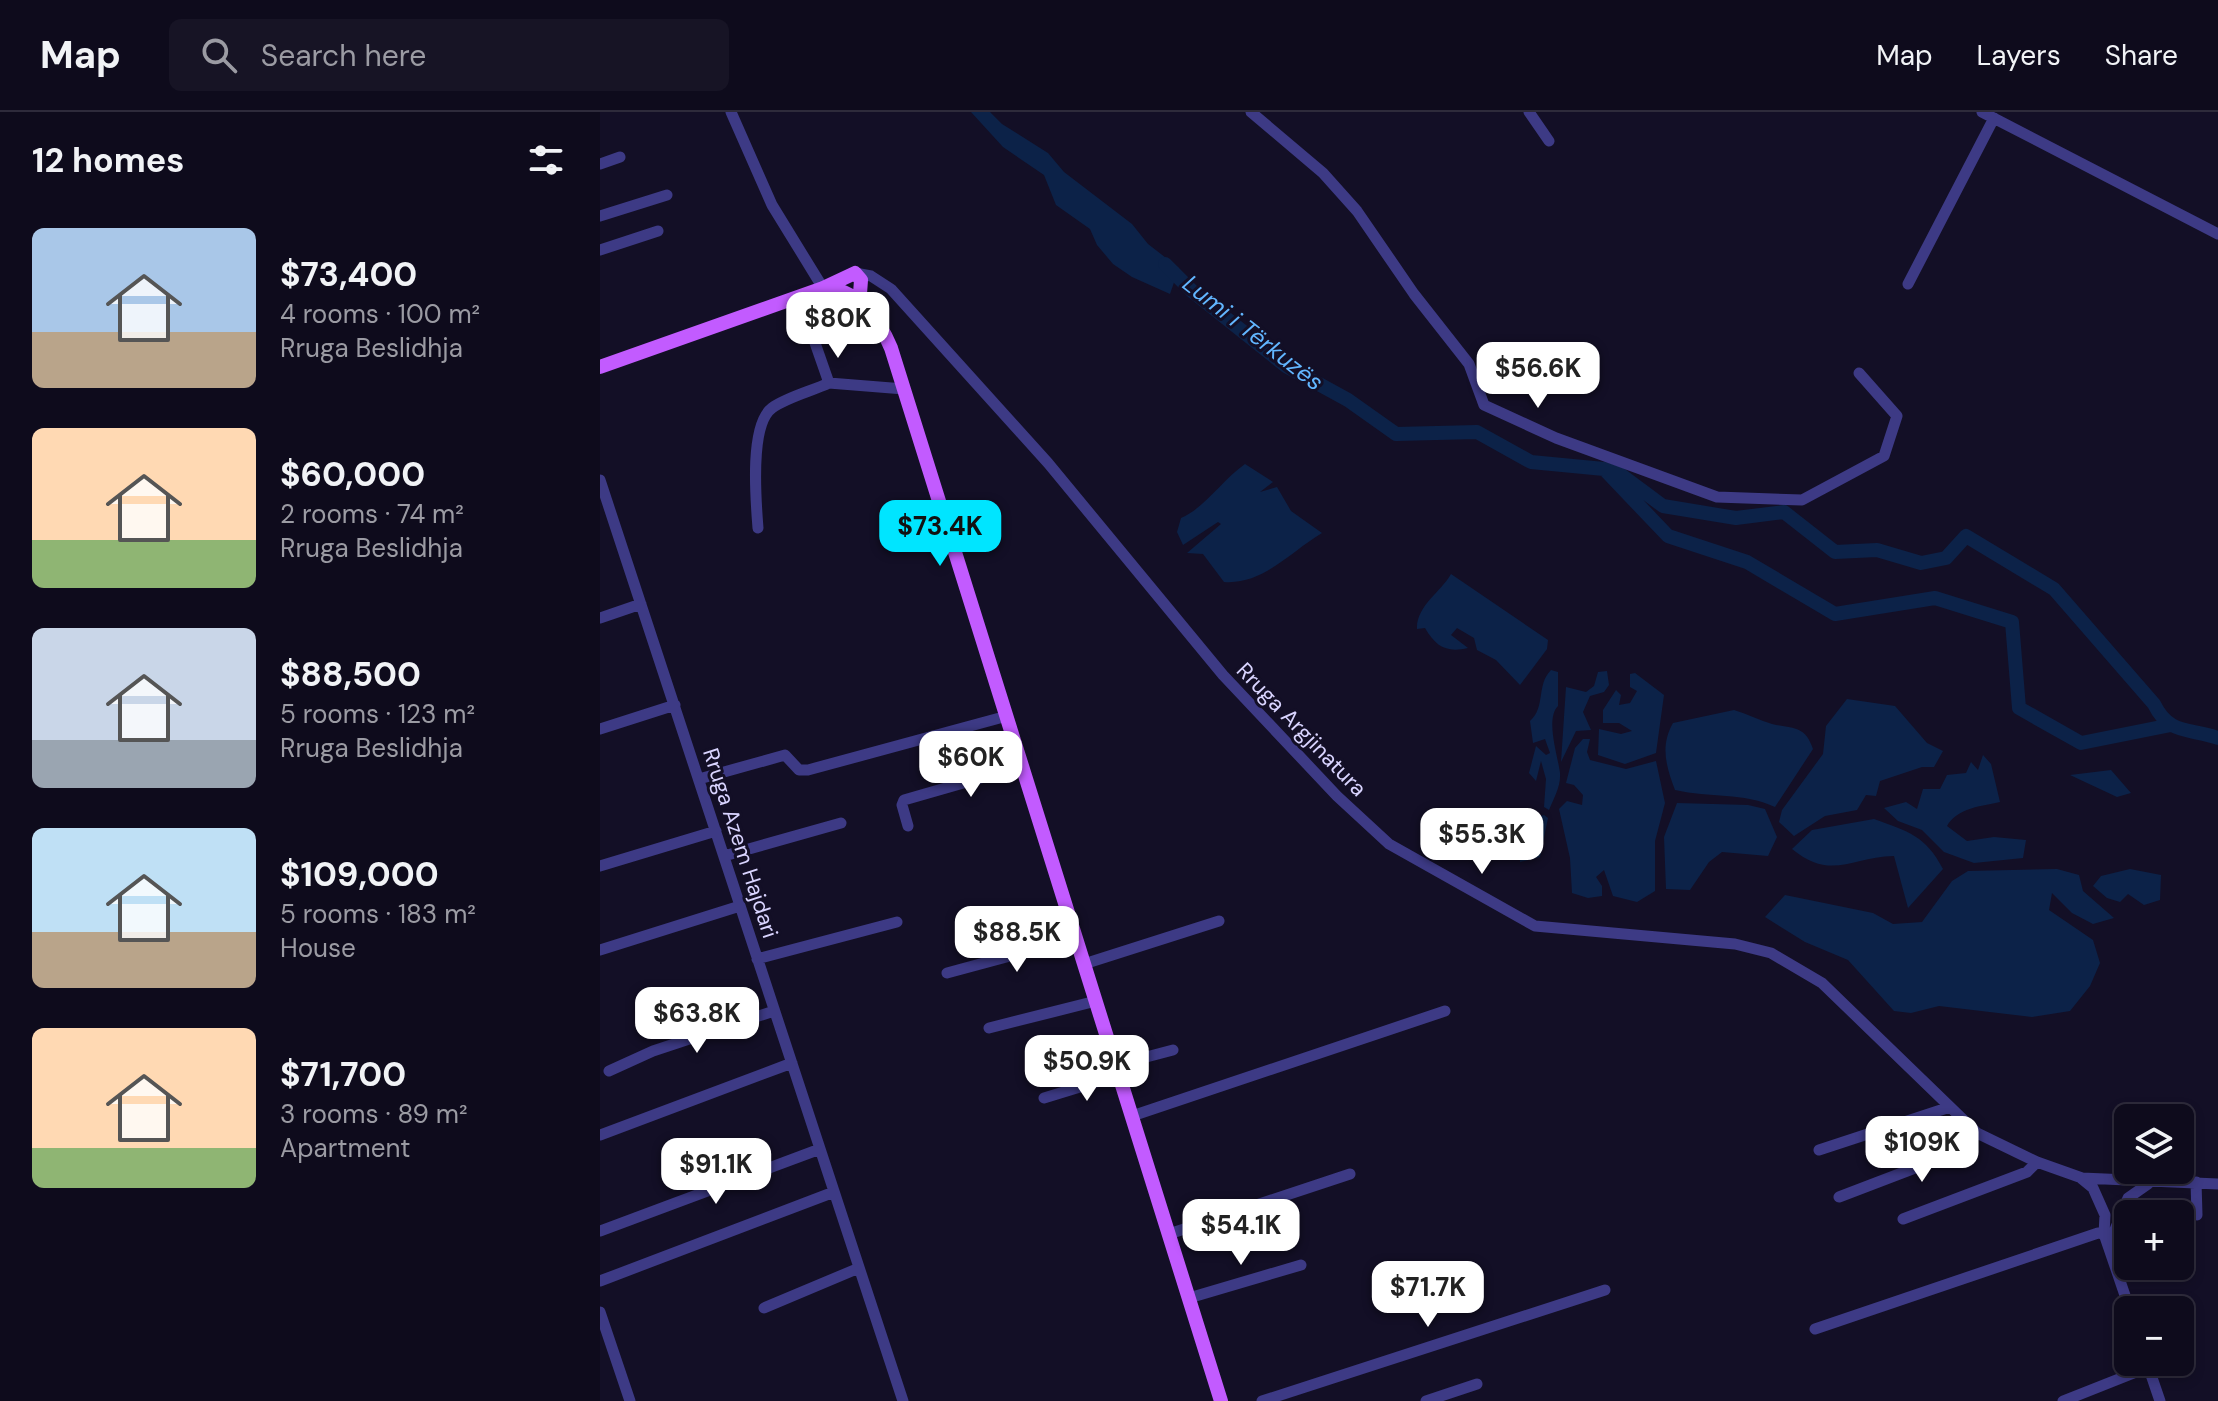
<!DOCTYPE html>
<meta charset="utf-8">
<style>
:root{--surface:#0e0b1c;--page:#171425;--text:#f1f3f6;--muted:#9b9ba3;--line:#2e2b3b;--accent:#00e5ff}
body{margin:0;font-family:"DM Sans",sans-serif;background:var(--page);color:var(--text);height:100vh;display:flex;flex-direction:column;font-size:30px;white-space:nowrap}
*{box-sizing:border-box;margin:0}
p{font-size:26px;color:var(--muted)}
.icon{flex:none;width:44px;height:44px;fill:none;stroke:currentColor;stroke-width:2;stroke-linecap:round;stroke-linejoin:round}
.map{position:relative;flex:1;overflow:hidden}
.panel{display:flex;flex-direction:column;background:var(--surface);width:600px}
.panel>*{flex:none}
.fabs{position:absolute;left:1514px;top:992px;display:grid;gap:16px}
.fabs a{display:grid;place-items:center;width:80px;height:80px;border-radius:12px;background:var(--surface);box-shadow:0 4px 12px #0003,0 0 0 2px var(--line);font-size:40px}
.price{position:absolute;translate:-50% -68px;padding:0 18px;border-radius:16px;background:#fff;color:#222;font-size:26px;line-height:52px;filter:drop-shadow(0 2px 4px #0008)}
.price::after{content:'';position:absolute;left:50%;top:48px;width:24px;height:18px;margin-left:-12px;background:inherit;clip-path:polygon(0 0,100% 0,50% 100%)}
.price.active{background:var(--accent);color:#111}
ul{padding:0;list-style:none}
li{display:flex;align-items:center;gap:24px;height:200px;padding:0 32px}
li span{display:grid;place-items:center;flex:none;width:224px;height:160px;border-radius:12px;color:#555}
li>.icon{margin-inline-start:auto}
span .icon{width:96px;height:96px;fill:#fffc;stroke-width:1}
li b{font-size:34px}
h2{display:flex;justify-content:space-between;align-items:center;height:96px;padding:0 32px;font-size:34px}
header{display:flex;align-items:center;gap:48px;box-sizing:border-box;height:112px;padding:0 40px;background:var(--surface);border-bottom:2px solid var(--line)}
header strong{font-size:38px}
nav{display:flex;gap:44px;margin-inline-start:auto;font-size:28px}
.search{width:560px;height:72px;background:var(--page);display:flex;align-items:center;gap:20px;box-sizing:border-box;padding:0 28px;border-radius:12px;color:var(--muted);font-size:30px}
main{display:flex;flex:1;min-height:0}
.map>svg:first-child{display:block}
.water{fill:#0c2248}
.lines{fill:none;stroke-linecap:round;stroke-linejoin:round}
.river{stroke:#0c2248;stroke-width:14}
.minor{stroke:#3d3a85;stroke-width:11}
.major{stroke:#c25bff;stroke-width:14}
.labels{text-anchor:middle;stroke-width:6;stroke-linejoin:round;paint-order:stroke}
.street-label{font-size:22px;fill:#d9d4ff;stroke:#130f26}
.water-label{font-size:24px;font-style:italic;fill:#62b6ff;stroke:#130f26}
</style>
<header>
<strong>Map</strong>
<div class="search"><svg class="icon" aria-label="search" viewBox="0 0 24 24"><circle cx="10" cy="10" r="6"/><path d="M15 15l6 6"/></svg>Search here</div>
<nav><a>Map</a><a>Layers</a><a>Share</a></nav>
</header>
<main>
<section class="panel">
<h2>12 homes<svg class="icon" aria-label="filters" viewBox="0 0 24 24"><path d="M4 7h16M4 17h16"/><circle cx="9" cy="7" r="2"/><circle cx="15" cy="17" r="2"/></svg></h2>
<ul>
<li><span style="background:linear-gradient(#a9c7e8 65%,#b9a48a 0)"><svg class="icon" aria-label="home" viewBox="0 0 24 24"><path d="M3 11l9-7 9 7M6 9v11h12V9"/></svg></span><div><b>$73,400</b><p>4 rooms · 100 m²</p><p>Rruga Beslidhja</p></div></li>
<li><span style="background:linear-gradient(#ffd9b3 70%,#8fb573 0)"><svg class="icon" aria-label="home" viewBox="0 0 24 24"><path d="M3 11l9-7 9 7M6 9v11h12V9"/></svg></span><div><b>$60,000</b><p>2 rooms · 74 m²</p><p>Rruga Beslidhja</p></div></li>
<li><span style="background:linear-gradient(#c9d6e8 70%,#9aa5b1 0)"><svg class="icon" aria-label="home" viewBox="0 0 24 24"><path d="M3 11l9-7 9 7M6 9v11h12V9"/></svg></span><div><b>$88,500</b><p>5 rooms · 123 m²</p><p>Rruga Beslidhja</p></div></li>
<li><span style="background:linear-gradient(#bfe0f5 65%,#b9a48a 0)"><svg class="icon" aria-label="home" viewBox="0 0 24 24"><path d="M3 11l9-7 9 7M6 9v11h12V9"/></svg></span><div><b>$109,000</b><p>5 rooms · 183 m²</p><p>House</p></div></li>
<li><span style="background:linear-gradient(#ffd9b3 75%,#8fb573 0)"><svg class="icon" aria-label="home" viewBox="0 0 24 24"><path d="M3 11l9-7 9 7M6 9v11h12V9"/></svg></span><div><b>$71,700</b><p>3 rooms · 89 m²</p><p>Apartment</p></div></li>
</ul>
</section>
<div class="map">
<svg width="1618" height="1289" viewBox="0 0 1618 1289">
<rect width="100%" height="100%" fill="#130f26"/>
<path class="water" d="M371 0H390L402 12 448 41 464 60 532 112 548 132 579 156 570 182 532 165 513 152 497 133 490 117 456 93 444 63 403 35Z
M645 352 673 370 660 380 677 375 691 399 722 421C690 440 663 473 624 470L603 442 587 441 621 412 618 410 583 433 577 420 581 406C606 395 622 368 645 352Z
M851 462 948 528 947 537 920 573 896 548 877 538 874 526 857 516 851 523 868 536C847 541 836 535 825 516L817 517C816 494 841 480 851 462Z
M951 558 958 560V594C945 607 958 644 960 661 961 674 954 686 949 698L944 695 946 667 941 649 936 669 929 661 936 634 946 643 950 641 945 627 933 631 930 609C946 595 936 573 951 558Z
M1007 559 1009 573 1004 580 990 584 983 600 991 618 976 619 961 650 966 575 986 580 994 574 998 560Z
M1035 561 1064 583 1056 641 1025 652 998 643 999 617 1021 622 1032 619 1019 611H1003V598L1016 578 1021 583 1019 593 1030 591 1037 579 1030 575V562Z
M1247 587 1295 594 1327 631 1343 639 1334 655H1322L1280 669 1276 684 1266 683 1257 698 1225 704 1194 724 1179 710 1182 698 1223 642 1226 614Z
M1134 598C1147 602 1159 608 1172 612 1193 617 1205 613 1213 637L1175 695C1143 680 1110 686 1075 678 1066 654 1060 634 1073 611Z
M983 627H990L987 640 990 648 1026 657 1056 649 1065 691 1055 729V779L1037 790 1013 784 1004 758 996 765 1002 774V784L988 786 972 781 970 746 959 697 967 689 982 693 983 683 974 673 966 671 975 636Z
M1383 643 1391 652 1400 690C1382 694 1357 696 1347 714L1367 729 1394 725 1426 728 1423 746 1374 751 1344 740 1322 718 1298 709 1284 696 1306 690 1317 697 1323 677H1340L1347 663 1366 661 1371 650 1378 658Z
M1511 658 1531 681 1517 685 1470 663Z
M1077 691 1148 693 1165 697 1177 725 1168 744 1122 740 1109 750 1090 778 1066 777 1064 725Z
M944 703 948 706 940 745 920 750 922 720 933 712 937 705Z
M1274 707C1309 720 1325 723 1343 757L1308 796 1294 744C1251 745 1231 769 1192 737L1212 718Z
M1457 757 1479 763 1483 779 1514 806 1493 812 1472 801 1452 781 1449 798 1493 828 1500 851 1490 874 1470 899 1432 905 1339 894 1311 901 1294 899 1248 848 1205 830 1165 805 1185 783 1273 801 1293 812 1322 810 1352 769 1368 759Z
M1530 757 1561 763 1560 788 1544 793 1528 782 1520 790 1507 786 1493 774 1501 764Z"/>
<g class="lines">
<path class="river" d="M565 152 592 179 686 254 748 288 796 322 877 320 931 350 1004 357 1020 362 1063 394 1136 406 1184 400 1235 440 1277 438 1321 451 1346 446 1366 424 1454 477 1554 592C1569 623 1589 616 1618 626
M1006 359 1068 424 1147 450 1235 502 1335 486 1412 510 1419 596 1481 631 1571 613"/>
<path class="minor" d="M131 0 172 93 223 176
M651 0 723 61 757 99 814 182 869 252 884 293 956 326 1117 385 1202 388 1284 344 1297 304 1259 261
M929 0 949 29
M1382 0 1618 122
M0 52 20 45
M0 104 67 83
M0 138 58 119
M255 161 271 164 291 177 448 351 623 563 737 684 789 732 935 814 1135 832 1171 841 1222 871 1377 1021 1437 1050 1482 1066 1618 1072
M1308 172 1394 6
M199 185 229 271 304 277
M0 368 303 1289
M158 416C156 390 149 313 172 296 187 285 212 279 229 271
M0 506 41 492
M0 617 75 593
M99 667 185 643 199 658H208L407 604
M308 714 302 693 304 688 422 654
M124 744 241 711
M0 754 116 719
M0 838 140 794
M157 847 297 810
M484 852 619 809
M347 861 476 826
M389 916 496 889
M516 953 573 938
M9 959 53 939 174 899
M444 986 519 963
M532 1004 845 899
M0 1023 192 951
M1219 1038 1350 995
M1482 1067 1493 1076 1505 1103 1504 1122 1530 1198
M1596 1070 1597 1103
M1239 1085 1362 1038 1377 1021
M1303 1107 1427 1060 1437 1050
M0 1119 220 1037
M569 1122 750 1062
M1509 1132 1528 1086 1548 1072
M0 1169 234 1080
M589 1186 701 1153
M164 1196 259 1156
M0 1200 30 1289
M1215 1217 1498 1121 1504 1122
M1547 1251 1560 1289
M662 1289 1005 1178
M826 1289 877 1272
M1463 1289 1549 1255"/>
<path class="major" d="M223 176C257 176 279 207 291 236L621 1289
M0 255 223 176 255 161 261 168 260 182 265 196"/>
</g>
<g class="labels">
<g class="street-label">
<text transform="translate(702 617) rotate(46)" y="8">Rruga Argjinatura</text>
<text transform="translate(141 731) rotate(72)" y="8">Rruga Azem Hajdari</text>
</g>
<g class="water-label">
<text transform="translate(653 221) rotate(38)" y="8">Lumi i Tërkuzës</text>
</g>
</g>
</svg>
<div class="fabs">
<a><svg class="icon" aria-label="layers" viewBox="0 0 24 24"><path d="M12 4l9 5-9 5-9-5zM3 14l9 5 9-5"/></svg></a>
<a>+</a>
<a>−</a>
</div>
<b class="price" style="left:238px;top:248px">$80K</b>
<b class="price" style="left:938px;top:298px">$56.6K</b>
<b class="price active" style="left:340px;top:456px">$73.4K</b>
<b class="price" style="left:371px;top:687px">$60K</b>
<b class="price" style="left:882px;top:764px">$55.3K</b>
<b class="price" style="left:417px;top:862px">$88.5K</b>
<b class="price" style="left:97px;top:943px">$63.8K</b>
<b class="price" style="left:487px;top:991px">$50.9K</b>
<b class="price" style="left:1322px;top:1072px">$109K</b>
<b class="price" style="left:116px;top:1094px">$91.1K</b>
<b class="price" style="left:641px;top:1155px">$54.1K</b>
<b class="price" style="left:828px;top:1217px">$71.7K</b>
</div>
</main>
